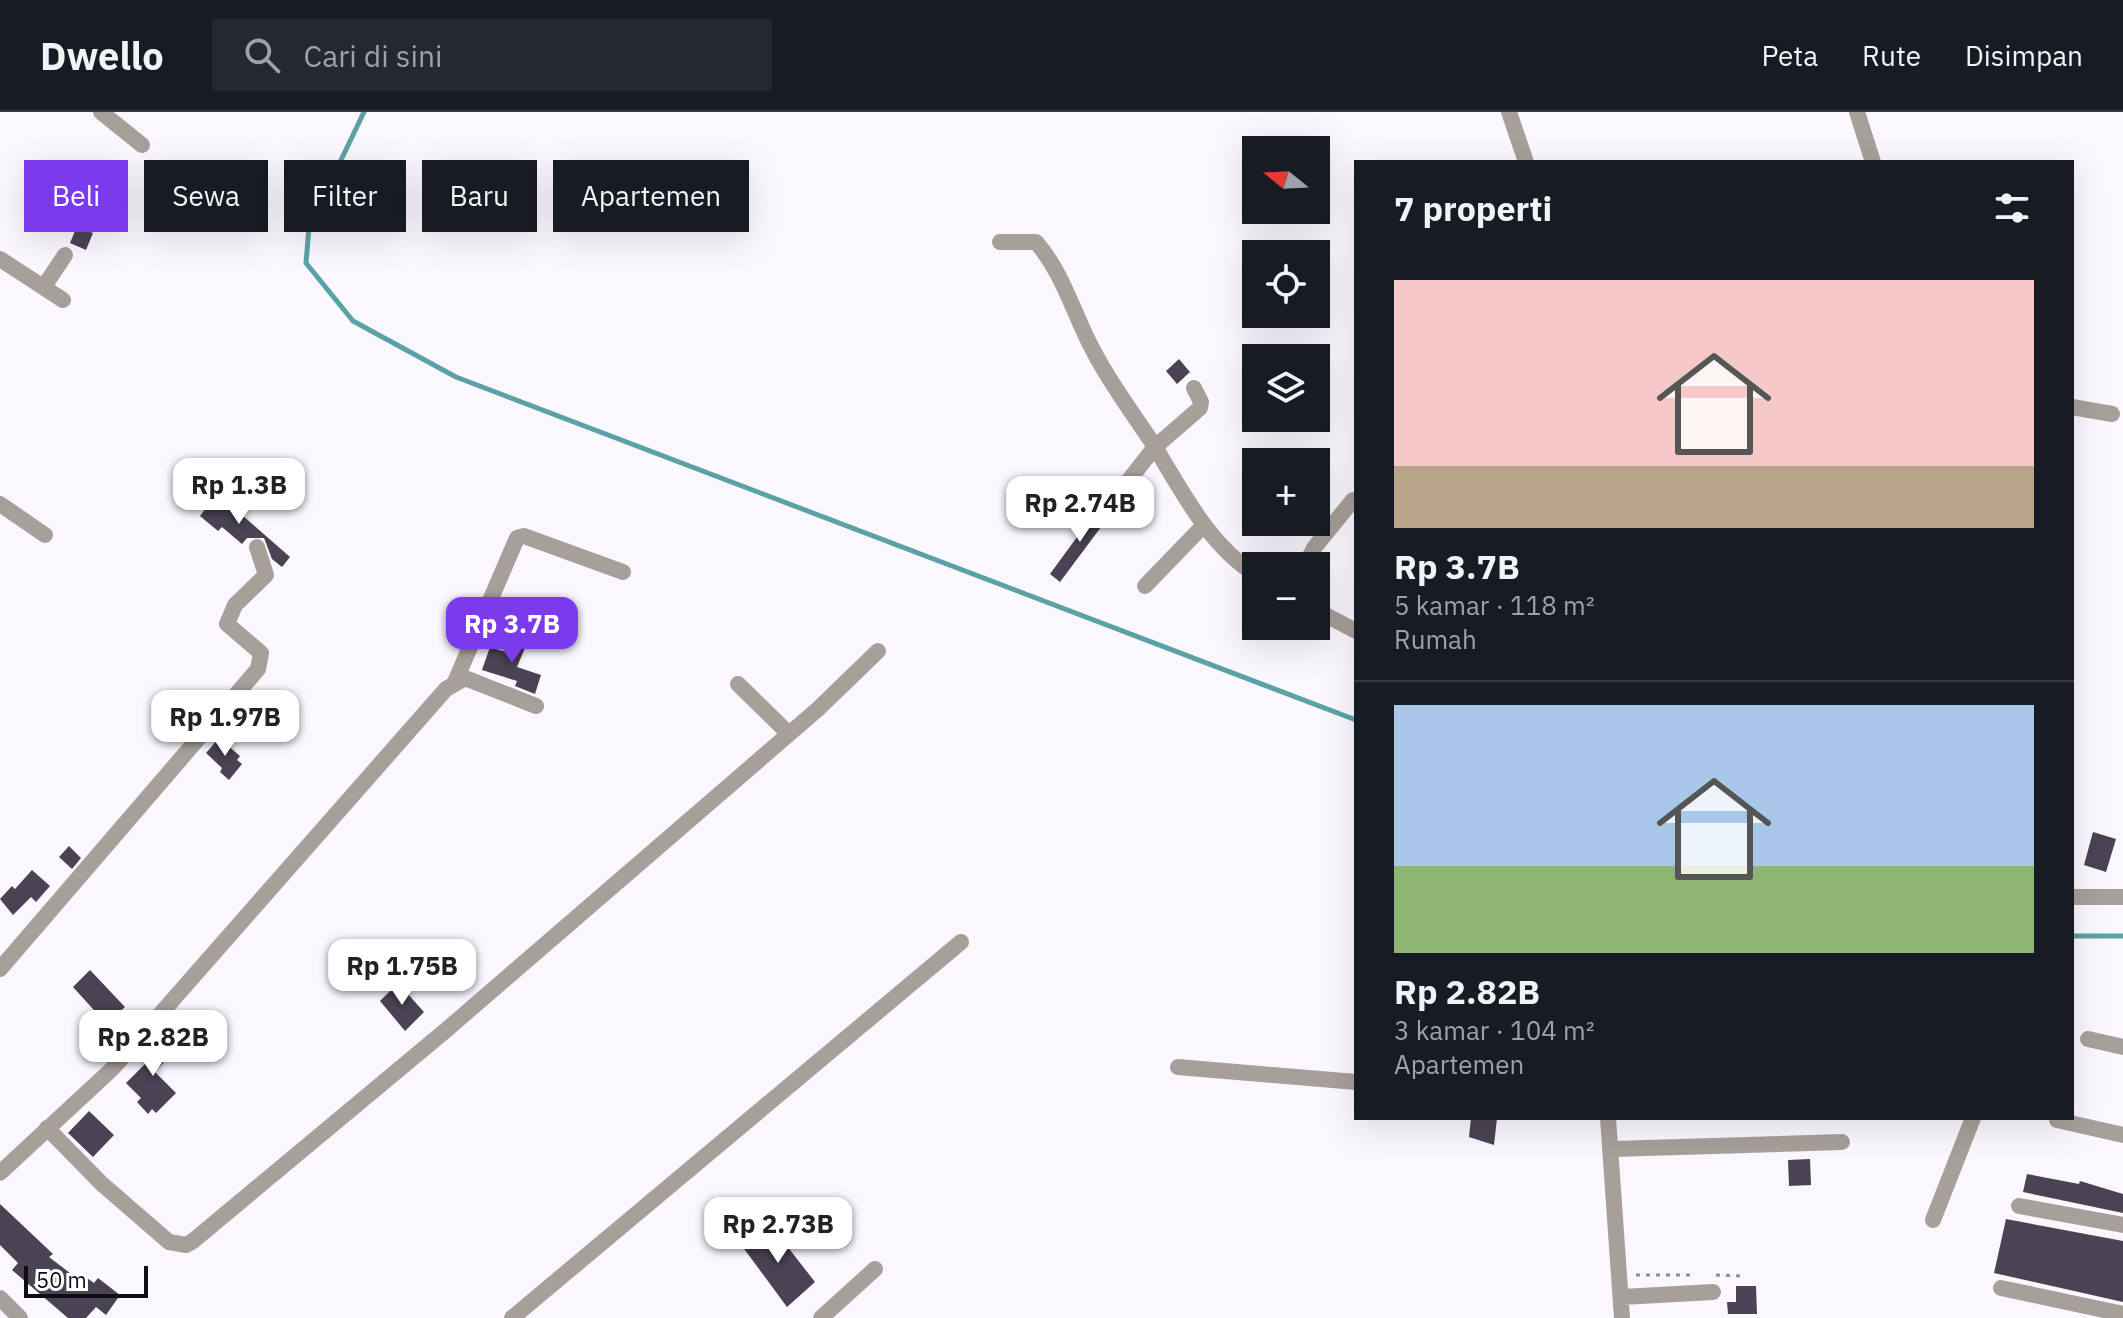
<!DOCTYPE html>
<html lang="id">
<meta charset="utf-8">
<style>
:root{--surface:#171b24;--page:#242831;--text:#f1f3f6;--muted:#9ea1a6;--line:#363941;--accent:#7c3aed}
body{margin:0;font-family:"IBM Plex Sans",sans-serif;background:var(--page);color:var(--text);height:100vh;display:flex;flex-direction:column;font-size:30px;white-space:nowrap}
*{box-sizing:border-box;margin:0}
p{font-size:26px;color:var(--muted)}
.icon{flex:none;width:44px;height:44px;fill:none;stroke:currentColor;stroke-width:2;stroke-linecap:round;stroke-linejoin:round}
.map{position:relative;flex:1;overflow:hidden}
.side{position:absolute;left:1354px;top:48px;width:720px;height:960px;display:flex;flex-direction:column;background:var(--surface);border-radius:0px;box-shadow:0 8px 32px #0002}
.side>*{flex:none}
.hud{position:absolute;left:24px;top:48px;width:760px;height:72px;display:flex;gap:16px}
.needle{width:52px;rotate:288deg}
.controls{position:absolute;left:1242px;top:24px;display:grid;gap:16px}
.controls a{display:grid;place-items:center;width:88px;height:88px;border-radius:0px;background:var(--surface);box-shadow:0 8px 32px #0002;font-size:40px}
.scale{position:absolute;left:24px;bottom:20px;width:124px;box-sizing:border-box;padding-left:8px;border:4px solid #100e14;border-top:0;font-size:22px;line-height:28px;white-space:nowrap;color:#100e14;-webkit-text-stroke:6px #fff;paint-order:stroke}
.price{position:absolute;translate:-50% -68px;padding:0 18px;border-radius:16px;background:#fff;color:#222;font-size:26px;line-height:52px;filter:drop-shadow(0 2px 4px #0008)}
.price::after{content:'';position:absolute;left:50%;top:48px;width:24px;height:18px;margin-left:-12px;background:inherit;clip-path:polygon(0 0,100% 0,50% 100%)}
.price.on{background:var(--accent);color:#fff}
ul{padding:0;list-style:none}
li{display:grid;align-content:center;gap:16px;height:424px;padding:0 40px}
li+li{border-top:2px solid var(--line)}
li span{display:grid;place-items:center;height:248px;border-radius:0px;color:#555}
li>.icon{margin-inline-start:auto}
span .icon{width:144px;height:144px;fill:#fffc;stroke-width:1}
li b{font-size:34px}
h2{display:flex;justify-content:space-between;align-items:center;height:96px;padding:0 40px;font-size:34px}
.tag{padding:0 28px;border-radius:0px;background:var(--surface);box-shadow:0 8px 32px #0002;font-size:28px;line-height:72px}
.tag.on{background:var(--accent);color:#fff}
header{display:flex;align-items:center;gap:48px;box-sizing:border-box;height:112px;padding:0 40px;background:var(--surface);border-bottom:2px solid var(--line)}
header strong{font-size:38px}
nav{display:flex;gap:44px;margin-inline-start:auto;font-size:28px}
.search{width:560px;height:72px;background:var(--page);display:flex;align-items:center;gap:20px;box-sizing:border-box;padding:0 28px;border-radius:0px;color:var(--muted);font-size:30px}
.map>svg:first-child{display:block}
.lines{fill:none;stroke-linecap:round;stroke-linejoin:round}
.stream{stroke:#5ba2a6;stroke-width:5}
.building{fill:#4a4353}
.path{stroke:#8f8c94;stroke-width:3;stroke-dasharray:4 6;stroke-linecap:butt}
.minor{stroke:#a7a09a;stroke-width:16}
</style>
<header>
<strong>Dwello</strong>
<div class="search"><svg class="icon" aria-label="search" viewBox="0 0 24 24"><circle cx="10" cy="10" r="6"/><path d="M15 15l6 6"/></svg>Cari di sini</div>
<nav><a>Peta</a><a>Rute</a><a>Disimpan</a></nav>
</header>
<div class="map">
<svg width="2123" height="1206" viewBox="0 0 2123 1206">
<rect width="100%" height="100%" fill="#faf7ff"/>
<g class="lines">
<path class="stream" d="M364 0 309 115 306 151 353 209 456 265 1356 608
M2072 824H2123"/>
</g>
<path class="building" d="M77 114 93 121 86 138 70 131Z
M1179 247 1190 260 1177 272 1166 259Z
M217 381 290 445 282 455 272 447 264 426H247L242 432 222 415 218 419 200 404Z
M1099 395 1110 403 1060 470 1050 462Z
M517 521 529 526 517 555 541 563 535 582 515 574 517 569 482 558 490 535 509 541Z
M219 626 240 644 237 648 242 652 229 668 220 660 222 656 206 641Z
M2093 720 2116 727 2106 760 2084 753Z
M69 734 81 746 72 757 59 745Z
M32 758 50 774 36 790 31 785 13 803 0 787 12 774 15 777Z
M90 858 125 895 113 906 108 901 102 907 73 875Z
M398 871 424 900 405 919 380 889Z
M157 922 175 938 155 960 176 981 156 1001 152 997 148 1002 137 990 141 986 126 971 155 942 147 934Z
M89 999 114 1023 93 1045 68 1021Z
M1471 1006H1497L1494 1033 1469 1025Z
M1810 1047 1811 1073 1789 1074 1788 1048Z
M2027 1062 2079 1072 2080 1069 2123 1082V1101L2023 1080Z
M0 1092 53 1142 49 1145 83 1171 87 1166 94 1171 98 1166 120 1183 106 1203 96 1195 86 1206H68L12 1158 18 1151 0 1133Z
M2006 1107 2123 1129V1190L1994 1161Z
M769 1111 815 1170 787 1195 742 1134Z
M1736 1174H1756L1757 1202H1728L1727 1190H1736Z"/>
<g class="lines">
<path class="path" d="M1636 1163H1692
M1716 1163 1743 1164"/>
<path class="minor" d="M101 0 142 33
M1509 0 1526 50
M1857 0 1873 50
M1000 130H1036C1064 162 1074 204 1094 240 1111 273 1135 304 1155 335L1200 296 1201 290 1194 276
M0 147 63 188
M45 173 65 143
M2072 295 2112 302
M1114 387 1155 335C1183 381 1209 433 1256 463
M0 392 45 423
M1305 454 1314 436 1353 388
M1145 474 1204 413
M1316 498 1356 519
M455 570 517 426 524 424 623 460
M738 572 789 622
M2072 785H2123
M0 857 258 557 261 541 227 512 235 493 266 463 257 435
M2088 927 2123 935
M1178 955 1356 970
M1608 1006 1622 1206
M2057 1008 2123 1023
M47 1016 102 1072 169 1130 186 1133 193 1129 445 919 818 597 878 539
M1613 1037 1842 1030
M0 1061 112 957 446 577 465 566 536 594
M2019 1094 2123 1113
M1933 1108 1973 1006
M2001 1176 2123 1202
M1622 1185 1713 1180
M0 1186 20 1206
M512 1206 961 830
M821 1206 875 1157"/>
</g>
</svg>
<div class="controls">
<a><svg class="needle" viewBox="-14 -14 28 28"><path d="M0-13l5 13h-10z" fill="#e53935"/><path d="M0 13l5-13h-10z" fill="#9ea1a6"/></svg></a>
<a><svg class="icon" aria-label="locate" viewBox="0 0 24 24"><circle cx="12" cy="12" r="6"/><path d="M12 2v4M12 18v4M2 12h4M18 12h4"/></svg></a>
<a><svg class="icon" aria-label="layers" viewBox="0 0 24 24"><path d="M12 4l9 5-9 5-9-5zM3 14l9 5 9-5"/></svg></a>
<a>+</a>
<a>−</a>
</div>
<div class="scale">50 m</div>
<b class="price" style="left:239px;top:414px">Rp 1.3B</b>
<b class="price" style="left:1080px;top:432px">Rp 2.74B</b>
<b class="price on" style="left:512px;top:553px">Rp 3.7B</b>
<b class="price" style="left:225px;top:646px">Rp 1.97B</b>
<b class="price" style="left:402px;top:895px">Rp 1.75B</b>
<b class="price" style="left:153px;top:966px">Rp 2.82B</b>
<b class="price" style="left:778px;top:1153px">Rp 2.73B</b>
<div class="hud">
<a class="tag on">Beli</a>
<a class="tag">Sewa</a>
<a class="tag">Filter</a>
<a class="tag">Baru</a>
<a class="tag">Apartemen</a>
</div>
<section class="side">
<h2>7 properti<svg class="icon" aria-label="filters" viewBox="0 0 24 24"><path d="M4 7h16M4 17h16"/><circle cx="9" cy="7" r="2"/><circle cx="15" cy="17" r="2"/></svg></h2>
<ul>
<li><span style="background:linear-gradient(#f6c9c9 75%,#b9a48a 0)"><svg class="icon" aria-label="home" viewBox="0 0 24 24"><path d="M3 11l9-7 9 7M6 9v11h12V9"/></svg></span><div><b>Rp 3.7B</b><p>5 kamar · 118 m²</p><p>Rumah</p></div></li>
<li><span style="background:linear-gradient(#a9c7e8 65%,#8fb573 0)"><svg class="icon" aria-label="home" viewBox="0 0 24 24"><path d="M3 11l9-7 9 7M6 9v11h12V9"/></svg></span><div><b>Rp 2.82B</b><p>3 kamar · 104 m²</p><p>Apartemen</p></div></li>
</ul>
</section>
</div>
